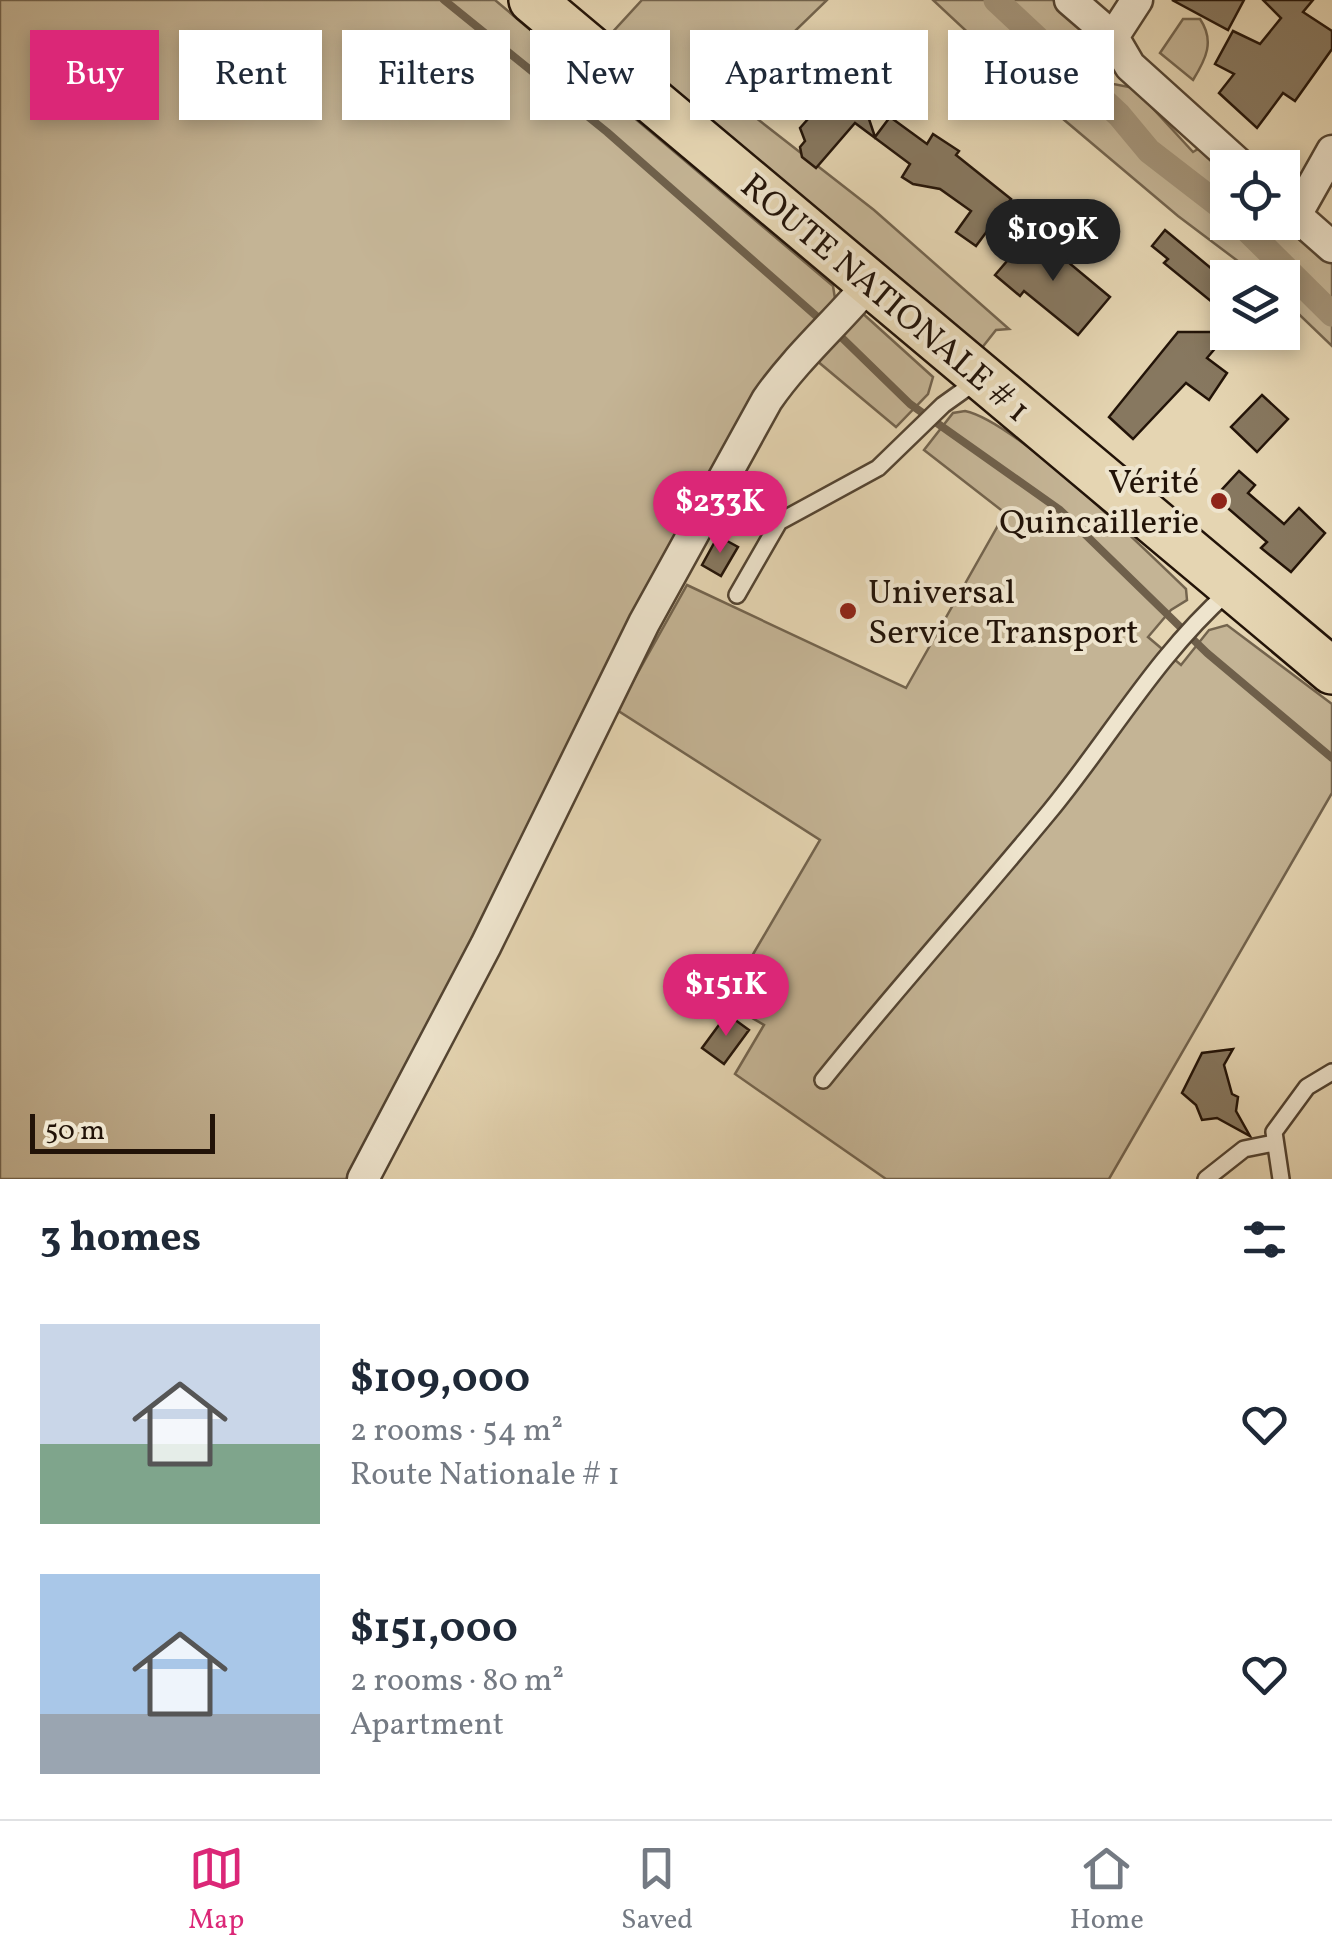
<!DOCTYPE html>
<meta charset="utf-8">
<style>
:root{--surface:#fff;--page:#f2f2f3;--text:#1f2937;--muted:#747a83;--line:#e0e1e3;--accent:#db2777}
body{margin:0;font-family:Vollkorn,serif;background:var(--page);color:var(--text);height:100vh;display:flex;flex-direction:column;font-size:38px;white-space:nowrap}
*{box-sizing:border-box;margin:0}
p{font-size:32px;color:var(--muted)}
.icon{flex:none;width:55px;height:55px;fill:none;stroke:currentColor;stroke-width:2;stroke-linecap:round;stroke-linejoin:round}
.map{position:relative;height:1179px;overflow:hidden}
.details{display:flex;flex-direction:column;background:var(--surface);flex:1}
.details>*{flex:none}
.top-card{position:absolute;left:30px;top:30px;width:1272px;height:90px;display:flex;gap:20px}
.buttons{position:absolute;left:1210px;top:150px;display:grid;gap:20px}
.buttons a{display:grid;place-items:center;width:90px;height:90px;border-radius:0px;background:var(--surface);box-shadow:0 5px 15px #0003;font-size:50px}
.scale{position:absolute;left:30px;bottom:25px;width:185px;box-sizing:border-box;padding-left:10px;border:5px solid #221308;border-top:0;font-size:28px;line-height:35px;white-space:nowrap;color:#221308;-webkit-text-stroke:8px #eee4cd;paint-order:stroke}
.price{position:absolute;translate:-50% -85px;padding:0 22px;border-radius:35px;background:var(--accent);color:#fff;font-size:32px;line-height:65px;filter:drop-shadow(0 2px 5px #0008)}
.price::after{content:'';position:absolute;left:50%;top:60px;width:30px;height:22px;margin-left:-15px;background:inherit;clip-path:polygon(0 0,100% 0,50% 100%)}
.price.current{background:#222;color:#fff}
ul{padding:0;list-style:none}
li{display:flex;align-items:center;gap:30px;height:250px;padding:0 40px}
li span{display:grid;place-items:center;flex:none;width:280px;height:200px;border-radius:0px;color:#555}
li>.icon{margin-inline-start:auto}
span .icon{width:120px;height:120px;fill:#fffc;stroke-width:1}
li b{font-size:42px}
h2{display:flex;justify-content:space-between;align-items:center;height:120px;padding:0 40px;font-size:42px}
.pill{padding:0 35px;border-radius:0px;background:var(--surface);box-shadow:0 5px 15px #0003;font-size:35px;line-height:90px}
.pill.current{background:var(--accent);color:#fff}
.tab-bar{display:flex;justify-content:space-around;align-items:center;height:140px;border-top:2px solid var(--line);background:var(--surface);font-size:28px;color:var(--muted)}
.tab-bar a{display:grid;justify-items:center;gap:5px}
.tab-bar .current{color:var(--accent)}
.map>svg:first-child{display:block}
.green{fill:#c4b495;stroke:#73644e;stroke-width:2.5}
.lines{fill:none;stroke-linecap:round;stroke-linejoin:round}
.stream{stroke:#6f604b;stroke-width:8}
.canal{stroke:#a39378;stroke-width:25}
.building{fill:#877860;stroke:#221308;stroke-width:2.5}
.service-casing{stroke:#534432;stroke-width:20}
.minor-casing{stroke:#534432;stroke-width:35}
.primary-casing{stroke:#221308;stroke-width:50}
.service{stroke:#eee4cd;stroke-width:15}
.minor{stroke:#eee4cd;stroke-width:30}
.primary{stroke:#e5d5b2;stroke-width:45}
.poi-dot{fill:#8f2418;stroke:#eee4cd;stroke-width:4}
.labels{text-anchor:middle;stroke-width:8;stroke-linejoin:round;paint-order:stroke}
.street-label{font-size:35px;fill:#221308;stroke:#eee4cd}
.poi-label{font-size:35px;fill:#221308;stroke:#eee4cd;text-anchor:end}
</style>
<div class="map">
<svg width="1332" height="1179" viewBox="0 0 1332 1179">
<rect width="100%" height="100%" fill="#e5d5b2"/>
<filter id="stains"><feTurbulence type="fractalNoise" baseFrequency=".002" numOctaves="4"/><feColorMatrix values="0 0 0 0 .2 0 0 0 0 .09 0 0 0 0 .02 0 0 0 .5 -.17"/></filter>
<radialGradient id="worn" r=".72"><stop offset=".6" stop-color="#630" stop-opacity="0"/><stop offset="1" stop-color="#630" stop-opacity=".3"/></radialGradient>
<path class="green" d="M0 0H495L833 286 836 305 789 360 772 368 357 1179H0Z
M642 0H827L728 96 874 210 1009 329 996 330 981 349 609 36Z
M933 0H987L1113 116 1142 153 1260 246 1332 319V346L1283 299 1282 278 1259 277 1178 216 1037 97Z
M1008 0H1056L1095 37 1113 84 1134 88 1193 152 1203 146 1227 168V208L1147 140Z
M1183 19H1200C1215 41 1206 59 1193 80L1160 53Z
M1244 223H1262L1278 234 1296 231 1332 262V304Z
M860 311 933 377 928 394 896 427 816 360Z
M965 411C1017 422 1143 548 1186 589L1187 600 1171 610 1148 637 1181 665 1209 630 1227 625 1332 704V793L1109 1179H886L735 1074 764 1025 725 1002 820 840 617 710 687 585 906 688 1005 513 924 450 953 413Z"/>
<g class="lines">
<path class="stream" d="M444 0 607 132 822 321
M836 332 910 404 1060 510 1207 653 1332 758"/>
<path class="canal" d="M996 0 1119 115 1149 151 1228 212
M1239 222 1332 314"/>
</g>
<path class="building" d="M1172 0H1244L1228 30Z
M1263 0H1313L1303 12 1332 31V49L1295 101 1283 93 1257 128 1219 93 1234 74 1215 64 1233 31 1260 44 1281 18Z
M829 50 882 93 872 105 843 84 862 98 875 137 890 117 927 144 933 134 959 151 956 155 1011 199 976 246 956 232 971 211 940 189 913 184 902 177 910 164 855 123 816 168 802 157 800 147 805 141 800 128 841 82 818 66Z
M1165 230 1218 274 1215 279 1225 287 1212 302 1164 263 1168 259 1152 246Z
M1032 232 1110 297 1078 335 1024 291 1020 296 995 275Z
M1178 332H1229L1207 358 1227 373 1209 400 1186 383 1133 439 1109 417Z
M1262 395 1288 419 1257 452 1231 427Z
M1239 471 1255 485 1248 493 1284 524 1299 508 1325 533 1291 572 1261 548 1267 542 1215 497Z
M718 536 738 547 721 576 702 565Z
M727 1014 749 1030 724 1064 702 1048Z
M1233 1049 1224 1065 1232 1094 1238 1097 1236 1111 1250 1136 1217 1118 1202 1120 1196 1105 1182 1093 1202 1053Z"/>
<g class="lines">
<g class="service-casing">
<path id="service" d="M737 595 779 522 878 468 943 405 978 380
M823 1080C897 988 975 902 1050 811 1110 738 1156 656 1228 592
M1206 1179 1244 1149 1274 1143
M1281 1179 1274 1132 1307 1087 1332 1072"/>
</g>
<g class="minor-casing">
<path id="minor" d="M1070 0 1113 37 1130 66 1243 168
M1113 37 1137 0
M1282 203 1332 247
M1296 215 1332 151
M363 1179 486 945 644 623 767 400C796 358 835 324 868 285"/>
</g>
<g class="primary-casing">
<path id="primary" d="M532 0 1332 671"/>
</g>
<use href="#service" class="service"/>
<use href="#minor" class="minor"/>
<use href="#primary" class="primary"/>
</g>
<g class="poi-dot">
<circle cx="1219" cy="501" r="10"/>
<circle cx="848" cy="611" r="10"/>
</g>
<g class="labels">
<g class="street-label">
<text transform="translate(886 297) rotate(40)" y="12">ROUTE NATIONALE # 1</text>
</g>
<g class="poi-label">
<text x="1199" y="493">Vérité<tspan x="1199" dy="40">Quincaillerie</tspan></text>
<text x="868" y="603" text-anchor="start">Universal<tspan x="868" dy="40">Service Transport</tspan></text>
</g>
</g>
<rect width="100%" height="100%" filter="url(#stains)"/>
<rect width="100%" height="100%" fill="url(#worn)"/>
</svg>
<div class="buttons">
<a><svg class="icon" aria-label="locate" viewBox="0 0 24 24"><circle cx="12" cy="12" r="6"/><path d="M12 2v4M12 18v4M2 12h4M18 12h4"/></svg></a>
<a><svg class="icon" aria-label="layers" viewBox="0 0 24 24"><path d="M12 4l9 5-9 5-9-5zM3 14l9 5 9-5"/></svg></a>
</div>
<div class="scale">50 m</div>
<b class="price current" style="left:1053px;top:284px">$109K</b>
<b class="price" style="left:720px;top:556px">$233K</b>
<b class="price" style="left:726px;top:1039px">$151K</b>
<div class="top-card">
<a class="pill current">Buy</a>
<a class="pill">Rent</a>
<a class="pill">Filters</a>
<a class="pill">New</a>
<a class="pill">Apartment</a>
<a class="pill">House</a>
</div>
</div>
<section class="details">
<h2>3 homes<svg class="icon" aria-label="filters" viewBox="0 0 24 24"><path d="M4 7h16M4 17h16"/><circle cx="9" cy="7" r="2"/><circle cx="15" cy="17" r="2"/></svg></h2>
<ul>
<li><span style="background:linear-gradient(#c9d6e8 60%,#7fa58c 0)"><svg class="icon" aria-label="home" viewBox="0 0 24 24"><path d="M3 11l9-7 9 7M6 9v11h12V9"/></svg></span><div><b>$109,000</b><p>2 rooms · 54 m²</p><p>Route Nationale # 1</p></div><svg class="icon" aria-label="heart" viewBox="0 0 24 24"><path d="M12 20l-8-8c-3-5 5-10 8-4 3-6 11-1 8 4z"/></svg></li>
<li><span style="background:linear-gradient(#a9c7e8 70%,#9aa5b1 0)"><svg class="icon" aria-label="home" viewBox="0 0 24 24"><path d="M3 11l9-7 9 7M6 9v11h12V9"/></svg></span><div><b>$151,000</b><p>2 rooms · 80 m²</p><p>Apartment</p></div><svg class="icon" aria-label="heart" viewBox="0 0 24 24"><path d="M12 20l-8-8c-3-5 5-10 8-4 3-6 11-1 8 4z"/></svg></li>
</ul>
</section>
<nav class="tab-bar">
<a class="current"><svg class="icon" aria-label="map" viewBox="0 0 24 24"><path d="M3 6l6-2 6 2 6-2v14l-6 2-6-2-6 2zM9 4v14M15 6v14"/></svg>Map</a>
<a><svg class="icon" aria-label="saved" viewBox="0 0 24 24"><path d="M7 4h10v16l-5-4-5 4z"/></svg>Saved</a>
<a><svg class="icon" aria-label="home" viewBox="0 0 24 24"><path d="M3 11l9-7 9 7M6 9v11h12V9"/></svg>Home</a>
</nav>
